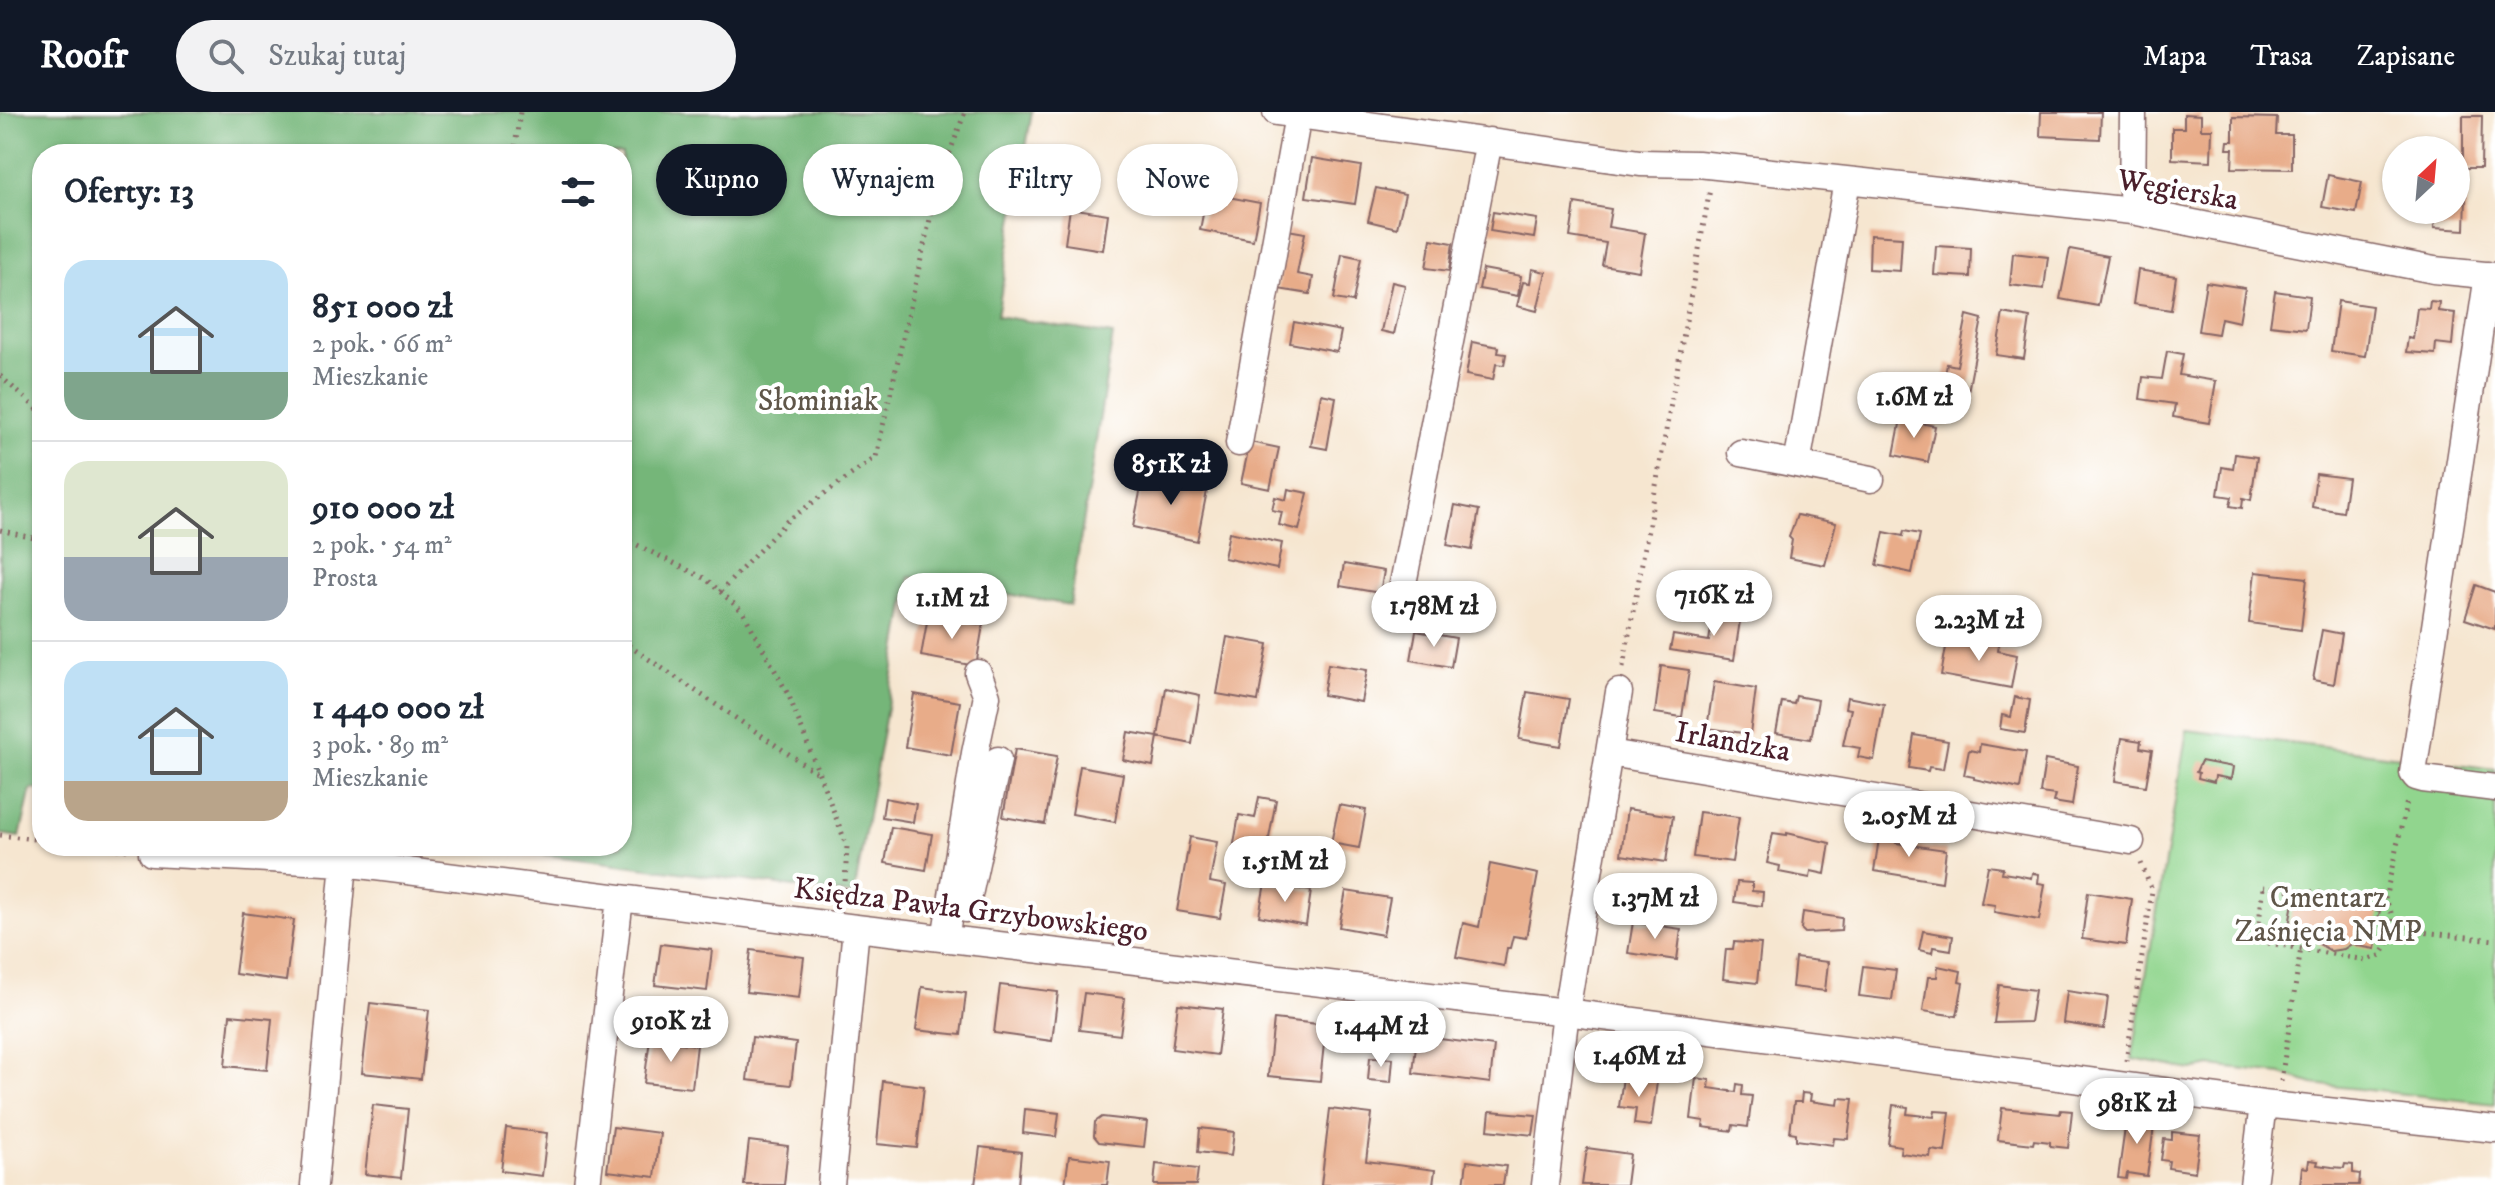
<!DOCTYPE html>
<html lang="pl">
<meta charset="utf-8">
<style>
:root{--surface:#fff;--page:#f2f2f3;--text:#1f2937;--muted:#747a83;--line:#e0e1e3;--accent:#111827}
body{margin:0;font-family:"IM FELL DW Pica",serif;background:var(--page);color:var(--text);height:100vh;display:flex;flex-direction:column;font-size:30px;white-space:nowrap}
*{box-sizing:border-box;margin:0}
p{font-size:26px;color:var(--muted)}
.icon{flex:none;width:44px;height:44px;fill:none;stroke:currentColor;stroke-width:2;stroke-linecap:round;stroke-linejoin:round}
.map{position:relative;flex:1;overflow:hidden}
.drawer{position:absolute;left:32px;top:32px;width:600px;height:712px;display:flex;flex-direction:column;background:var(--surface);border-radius:32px;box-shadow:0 2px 6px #0004}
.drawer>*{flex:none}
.guide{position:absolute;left:656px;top:32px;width:760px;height:72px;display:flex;gap:16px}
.needle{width:52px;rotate:26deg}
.fabs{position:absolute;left:2382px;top:24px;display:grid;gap:16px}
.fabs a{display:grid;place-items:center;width:88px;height:88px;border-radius:50%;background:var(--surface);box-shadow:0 2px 6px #0004;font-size:40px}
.price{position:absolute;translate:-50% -68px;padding:0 18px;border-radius:28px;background:#fff;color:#222;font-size:26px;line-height:52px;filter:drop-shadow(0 2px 4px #0008)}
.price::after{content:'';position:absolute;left:50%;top:48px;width:24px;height:18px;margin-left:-12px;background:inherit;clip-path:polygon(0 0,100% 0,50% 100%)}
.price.current{background:var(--accent);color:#fff}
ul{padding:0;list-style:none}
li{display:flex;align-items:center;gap:24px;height:200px;padding:0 32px}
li+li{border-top:2px solid var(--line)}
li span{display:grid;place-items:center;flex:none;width:224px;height:160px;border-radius:24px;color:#555}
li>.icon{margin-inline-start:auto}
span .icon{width:96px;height:96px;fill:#fffc;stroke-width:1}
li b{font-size:34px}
h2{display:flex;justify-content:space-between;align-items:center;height:96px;padding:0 32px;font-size:34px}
.pill{padding:0 28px;border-radius:36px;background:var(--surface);box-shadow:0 2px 6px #0004;font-size:28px;line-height:72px}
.pill.current{background:var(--accent);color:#fff}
header{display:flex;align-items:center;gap:48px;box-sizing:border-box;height:112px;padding:0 40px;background:var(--accent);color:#fff}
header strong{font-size:38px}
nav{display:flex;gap:44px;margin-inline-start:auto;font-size:28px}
.search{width:560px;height:72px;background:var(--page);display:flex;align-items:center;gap:20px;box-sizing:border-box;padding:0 28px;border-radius:44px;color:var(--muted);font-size:30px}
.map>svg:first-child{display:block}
.green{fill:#91d58e;stroke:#6e7a5c;stroke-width:2}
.forest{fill:#74b679;stroke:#5f6a52;stroke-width:2}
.building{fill:#e8ac89}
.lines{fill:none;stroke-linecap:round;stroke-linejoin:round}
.minor-casing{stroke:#866565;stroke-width:29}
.path{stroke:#866565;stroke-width:5;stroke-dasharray:2 6;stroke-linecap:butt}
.minor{stroke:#fff;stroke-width:26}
.labels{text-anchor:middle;stroke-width:8;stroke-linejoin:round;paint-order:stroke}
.street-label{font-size:30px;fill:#4a1f2b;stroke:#fff}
.park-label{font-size:30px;fill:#5f5649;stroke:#fff}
</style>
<header>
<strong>Roofr</strong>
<div class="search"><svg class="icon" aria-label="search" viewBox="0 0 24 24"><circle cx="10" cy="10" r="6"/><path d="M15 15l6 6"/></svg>Szukaj tutaj</div>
<nav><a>Mapa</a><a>Trasa</a><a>Zapisane</a></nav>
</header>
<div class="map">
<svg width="2495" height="1073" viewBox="0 0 2495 1073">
<rect width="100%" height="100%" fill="#fff"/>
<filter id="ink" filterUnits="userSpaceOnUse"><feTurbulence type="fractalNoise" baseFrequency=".0125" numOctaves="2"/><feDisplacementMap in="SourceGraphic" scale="16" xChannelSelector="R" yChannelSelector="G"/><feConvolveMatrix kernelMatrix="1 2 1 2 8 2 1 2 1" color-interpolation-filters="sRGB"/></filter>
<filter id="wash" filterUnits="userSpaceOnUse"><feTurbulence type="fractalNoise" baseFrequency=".006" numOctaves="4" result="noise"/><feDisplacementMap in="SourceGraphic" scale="32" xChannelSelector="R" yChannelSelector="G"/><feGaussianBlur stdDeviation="1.8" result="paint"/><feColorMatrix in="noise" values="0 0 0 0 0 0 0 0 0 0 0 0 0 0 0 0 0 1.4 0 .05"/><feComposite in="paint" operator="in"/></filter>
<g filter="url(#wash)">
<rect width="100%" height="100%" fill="#f6e6d0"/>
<path class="green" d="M2187 618 2495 657V992L2313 972 2282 962 2211 954 2192 958 2132 947Z"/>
<path class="forest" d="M0 0H1032L997 204 1113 223 1070 493 910 465 854 783 479 734H622V42H42V678L31 677 20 725 0 722Z"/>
<g id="blocks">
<path class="building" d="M2041 0H2101L2100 27 2040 24Z
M2184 2 2201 3V17H2212L2211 49 2172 47V16H2184Z
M2463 4H2482L2481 56H2463Z
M2233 5 2277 6 2276 23H2292V57L2232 56 2233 37H2227L2228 29H2233Z
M1005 46 1039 52 1034 88 999 82Z
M1312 46 1361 54 1355 92 1306 85Z
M2328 63 2362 70 2356 101 2322 95Z
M1376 76 1405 82 1397 116 1368 109Z
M1207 81 1260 91 1253 128 1200 118Z
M2456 84H2466L2465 118 2434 116 2435 98H2456Z
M1575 91 1611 97 1608 115 1645 121 1639 159 1602 153 1606 131 1570 125Z
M1070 96 1108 102 1103 138 1065 132Z
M1493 100 1537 107 1534 126 1490 119Z
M1288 118 1305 121 1297 162 1313 165 1310 182 1278 177Z
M1870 123 1902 125 1900 159 1869 157Z
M1431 127 1453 131 1449 159 1426 156Z
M1936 134 1971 136 1970 165 1934 163Z
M2070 137 2108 144 2098 194 2060 187Z
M2013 141 2048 145 2044 177 2010 173Z
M1342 142 1361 146 1353 190 1334 187Z
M1483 157 1521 164 1518 184 1479 177Z
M1532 157 1546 160 1537 199 1517 194 1523 170 1530 171Z
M2138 158 2176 164 2171 198 2133 192Z
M1392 170 1405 173 1394 222 1381 219Z
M2206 170 2245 176 2239 210 2221 206 2218 222 2198 219Z
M2275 179 2310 184 2306 217 2270 213Z
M2338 189 2372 194 2365 244 2331 239Z
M2430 189 2439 190 2438 199 2455 201 2452 233 2436 231 2435 242 2406 240 2408 226 2413 227 2417 196 2429 197Z
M2003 201 2030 206 2024 247 1996 243Z
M1967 203 1982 207 1967 285 1954 283 1955 277 1943 275 1947 252 1957 254Z
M1294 210 1341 219 1337 240 1290 231Z
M1472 230 1499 235 1498 241 1506 242 1504 253 1496 252 1493 268 1466 263Z
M2167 239 2183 242 2179 263 2216 269 2209 311 2173 305 2175 292 2140 287 2143 265 2162 267Z
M1321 282 1336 285 1327 337 1311 334Z
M1901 307 1935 314 1928 350 1894 343Z
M1250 330 1279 336 1270 377 1241 371Z
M2235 342 2257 345 2251 388 2243 386 2242 396 2230 394 2232 385 2218 383 2222 355 2233 357Z
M1144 361 1208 374 1197 429 1133 415Z
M2316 362 2348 366 2343 400 2312 395Z
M1288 377 1308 381 1299 418 1279 413 1282 400 1272 398 1275 385 1286 388Z
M1455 393 1479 398 1472 438 1447 433Z
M1797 403 1836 411 1825 453 1789 446 1792 428 1789 425Z
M1904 419 1920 422 1912 461 1877 453 1884 420 1903 424Z
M1229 420 1282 431 1277 457 1224 446Z
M1344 452 1384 459 1380 481 1340 474Z
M2255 460 2307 466 2301 518 2249 511Z
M2476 473 2495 480V517L2465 507Z
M1714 497 1741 502 1734 548 1670 538 1673 523 1709 529Z
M928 504 983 513 976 554 921 544Z
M2322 518 2342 522 2334 572 2313 568Z
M1416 519 1456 526 1451 555 1411 548Z
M1227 525 1268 532 1258 589 1217 582Z
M1966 528 1999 533 1998 539 2017 543 2011 576 1941 563 1947 530 1966 533Z
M1328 552 1367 558 1361 590 1323 583Z
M1661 554 1689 558 1682 605 1655 601Z
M1714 570 1756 577 1750 622 1707 616Z
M1166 576 1200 583 1192 632 1158 625Z
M1527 580 1569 587 1561 634 1519 627Z
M914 582 960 590 951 643 905 635Z
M1796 584 1818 588 1811 627 1776 621 1782 590 1794 592Z
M1847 585 1884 592 1874 648 1858 645 1860 636 1843 633 1851 597 1845 596Z
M2015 585 2030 588 2025 621 2000 617 2002 603 2011 605Z
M1128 620 1158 625 1153 654 1123 648Z
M1914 623 1948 629 1943 657 1929 655 1928 659 1909 656Z
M2122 626 2141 629 2140 636 2152 638 2146 674 2115 669Z
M1980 632 2026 640 2020 677 1974 667V665L1964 663 1969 638 1979 640Z
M1015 637 1057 644 1045 712 1003 705Z
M2045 648 2078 654 2072 693 2053 690 2055 683 2040 681Z
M2201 649 2233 655 2231 667 2215 664 2214 670 2198 666 2199 661 2196 660Z
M1080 654 1123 662 1115 710 1072 702Z
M1259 685 1276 688 1265 748 1232 743 1239 703 1255 706Z
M885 686 916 692 913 710 882 705Z
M1339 693 1366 698 1359 736 1331 731Z
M1627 697 1673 704 1666 750 1621 743Z
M1699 700 1739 705 1732 750 1693 745Z
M891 715 932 722 926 758 885 751Z
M1880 720 1897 723 1896 731 1946 738 1942 770 1874 759Z
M1773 721 1787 723V721L1830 731 1825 762 1811 759 1810 766 1779 760 1780 754 1767 751Z
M1190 725 1217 730 1210 770 1226 773 1220 806 1177 799Z
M1490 752 1538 762 1526 826 1513 824 1510 836H1507L1504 854 1456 845 1463 811 1479 815Z
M1988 754 2003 756 2002 761 2016 763 2031 766 2032 761 2039 762 2038 771 2045 772 2039 808 1994 800 1995 793 1981 791Z
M1737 770 1752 771V779L1763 780 1762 794 1734 790Z
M1265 771 1311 779 1306 813 1259 804Z
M1346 779 1390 786 1383 823 1339 815Z
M2088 780 2132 787 2126 833 2082 827Z
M2337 785 2348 788 2359 799 2364 796 2380 799 2373 823 2377 824 2375 837 2358 834 2353 831 2344 837 2331 839 2319 832 2313 824 2288 820 2293 790 2317 795 2325 788Z
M1803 800 1842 806 1841 819 1805 821 1801 817Z
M243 801 294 808 286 869 235 862Z
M1633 810 1681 817 1677 848 1628 841Z
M1923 819 1953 824 1951 838 1933 835 1932 841 1919 838Z
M1734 830 1761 832 1757 871 1723 867 1726 837H1733Z
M661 832 712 838 707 879 655 873Z
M751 838 804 845 799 886 746 880Z
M1795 846 1828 850 1825 879 1792 875Z
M1863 854 1896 858 1892 888 1859 884Z
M1938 854 1961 859 1959 870 1963 871 1957 904 1923 899 1928 865H1937Z
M1000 873 1058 880 1052 929 994 921Z
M1999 873 2035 878 2030 910 1994 911Z
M922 875 966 881 961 923 916 918Z
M2067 879 2108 885 2104 917 2063 911Z
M1084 881 1125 886 1120 923 1079 918Z
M370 891 429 898 421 967 362 961Z
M1178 892 1223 897 1217 943 1172 937Z
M230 903 272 907 267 958 225 954Z
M1274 907 1326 913 1320 969 1268 964Z
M1417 924 1494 934 1490 971 1413 961Z
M752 925 796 931 791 973 747 968Z
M650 927 697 933 692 976 644 971Z
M1370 945 1393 946 1391 970 1368 968Z
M1623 965 1657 970 1651 1014 1634 1012 1636 997 1619 995Z
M1696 966 1710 968 1709 976 1736 980 1737 972 1743 973 1742 983 1752 984 1748 1015 1733 1013 1732 1019 1703 1015 1704 1009 1691 1007Z
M883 969 924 974 917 1036 877 1032Z
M1802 981 1811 982 1810 989 1823 991 1838 993 1839 986 1853 987 1848 1027 1834 1026 1833 1033 1796 1028V1021L1790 1020 1794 990H1801Z
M373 993 408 997 401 1066 365 1062Z
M1893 993 1908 995 1907 1002 1934 1005 1935 999 1950 1000 1945 1040 1931 1038 1930 1045 1900 1041 1901 1034 1888 1032Z
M2002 996 2060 1002 2061 998 2072 999 2068 1036 2050 1034V1030L2034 1028 2033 1032 1998 1028Z
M1025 997 1059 1001 1056 1025 1023 1021Z
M1330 997 1372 1002 1366 1049 1435 1058 1433 1073H1321Z
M1490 999 1536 1003 1533 1023 1488 1018Z
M2127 1002 2155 1007 2147 1064 2127 1061 2126 1067 2118 1066Z
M1102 1005 1147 1010 1144 1035 1099 1030 1094 1024 1095 1010Z
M613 1015 660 1021 655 1065 607 1059Z
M506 1016 547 1021 542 1064 501 1059Z
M1200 1016 1234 1020 1231 1044 1198 1040Z
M2172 1020 2200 1023 2195 1060 2168 1056 2169 1049 2161 1048 2164 1027 2172 1028Z
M749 1029 788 1034 784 1073H744Z
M980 1035 1021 1040 1018 1073H975Z
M1587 1036 1630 1042 1626 1073H1582Z
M1069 1044 1110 1049 1107 1073H1065Z
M2309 1048 2318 1049 2317 1053 2332 1055 2344 1056 2345 1052 2353 1053V1061L2360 1062 2359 1073H2300L2302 1055 2308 1056Z
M1467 1049 1506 1054 1503 1073H1464Z
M1156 1052 1198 1057 1196 1073H1154Z"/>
</g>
</g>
<g filter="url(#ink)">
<use href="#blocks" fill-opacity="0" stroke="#866565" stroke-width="2"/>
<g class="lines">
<g class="minor-casing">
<path id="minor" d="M1276 0 1640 51 1698 52 2132 99 2434 158 2495 164
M2132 99 2133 0
M2488 163 2413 661 2416 665 2423 667 2495 676
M1239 331 1298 3
M1741 341 1871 367
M1797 352 1847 69
M1401 482 1489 29
M1610 641 2131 729
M152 741 344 751 856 816 1566 900 2263 992 2495 1017
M966 797 998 648
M945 827 975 641 987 584 978 561
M314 1073 344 751
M587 1073 620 786
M831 1073 856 816
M1545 1073 1566 900 1619 580
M2253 1073 2263 992"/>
</g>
<path class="path" d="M514 42 520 0
M0 264 42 301
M0 418 42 428
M622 430H631L706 467 743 500 789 584 847 734 844 790
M720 480 787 409 876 345 938 72 965 0
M622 529 820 663
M1623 555 1710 77
M0 723 42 728
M93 734 128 738
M2263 775 2385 787C2397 808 2395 825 2380 844L2365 848 2257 829Z
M2385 787 2407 689
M2394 817 2495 828
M2126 949 2152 779 2141 751
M2281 969 2301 836"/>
<use href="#minor" class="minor"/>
</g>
</g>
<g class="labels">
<g class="street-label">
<text transform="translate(2178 77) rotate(10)" y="10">Węgierska</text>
<text transform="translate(1733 629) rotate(10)" y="10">Irlandzka</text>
<text transform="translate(971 797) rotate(7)" y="10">Księdza Pawła Grzybowskiego</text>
</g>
<g class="park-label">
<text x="818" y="298">Słominiak</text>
<text x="2328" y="795">Cmentarz<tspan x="2328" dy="34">Zaśnięcia NMP</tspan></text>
</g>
</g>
</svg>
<div class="fabs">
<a><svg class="needle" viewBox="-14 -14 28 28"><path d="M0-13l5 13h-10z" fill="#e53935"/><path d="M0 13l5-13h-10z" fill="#747a83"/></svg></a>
</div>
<b class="price" style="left:1914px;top:328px">1.6M zł</b>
<b class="price current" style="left:1171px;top:395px">851K zł</b>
<b class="price" style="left:1714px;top:526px">716K zł</b>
<b class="price" style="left:952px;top:529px">1.1M zł</b>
<b class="price" style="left:1434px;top:537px">1.78M zł</b>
<b class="price" style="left:1979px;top:551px">2.23M zł</b>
<b class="price" style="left:1909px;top:747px">2.05M zł</b>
<b class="price" style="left:1285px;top:792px">1.51M zł</b>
<b class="price" style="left:1655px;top:829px">1.37M zł</b>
<b class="price" style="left:671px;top:952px">910K zł</b>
<b class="price" style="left:1381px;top:957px">1.44M zł</b>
<b class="price" style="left:1639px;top:987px">1.46M zł</b>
<b class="price" style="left:2137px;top:1034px">981K zł</b>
<div class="guide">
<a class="pill current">Kupno</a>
<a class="pill">Wynajem</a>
<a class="pill">Filtry</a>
<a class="pill">Nowe</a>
</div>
<section class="drawer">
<h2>Oferty: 13<svg class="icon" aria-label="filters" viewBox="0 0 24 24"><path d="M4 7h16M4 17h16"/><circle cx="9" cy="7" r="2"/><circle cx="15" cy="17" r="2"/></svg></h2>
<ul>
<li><span style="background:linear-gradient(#bfe0f5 70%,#7fa58c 0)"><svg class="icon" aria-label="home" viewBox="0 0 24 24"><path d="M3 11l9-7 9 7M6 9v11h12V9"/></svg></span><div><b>851 000 zł</b><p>2 pok. · 66 m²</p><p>Mieszkanie</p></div></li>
<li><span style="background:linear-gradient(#dfe7d0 60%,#9aa5b1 0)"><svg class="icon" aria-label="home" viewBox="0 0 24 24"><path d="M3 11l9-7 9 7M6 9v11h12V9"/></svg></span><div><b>910 000 zł</b><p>2 pok. · 54 m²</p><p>Prosta</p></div></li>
<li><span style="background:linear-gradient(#bfe0f5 75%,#b9a48a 0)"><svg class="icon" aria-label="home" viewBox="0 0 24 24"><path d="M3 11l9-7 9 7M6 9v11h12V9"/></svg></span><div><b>1 440 000 zł</b><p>3 pok. · 89 m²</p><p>Mieszkanie</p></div></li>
</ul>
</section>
</div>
